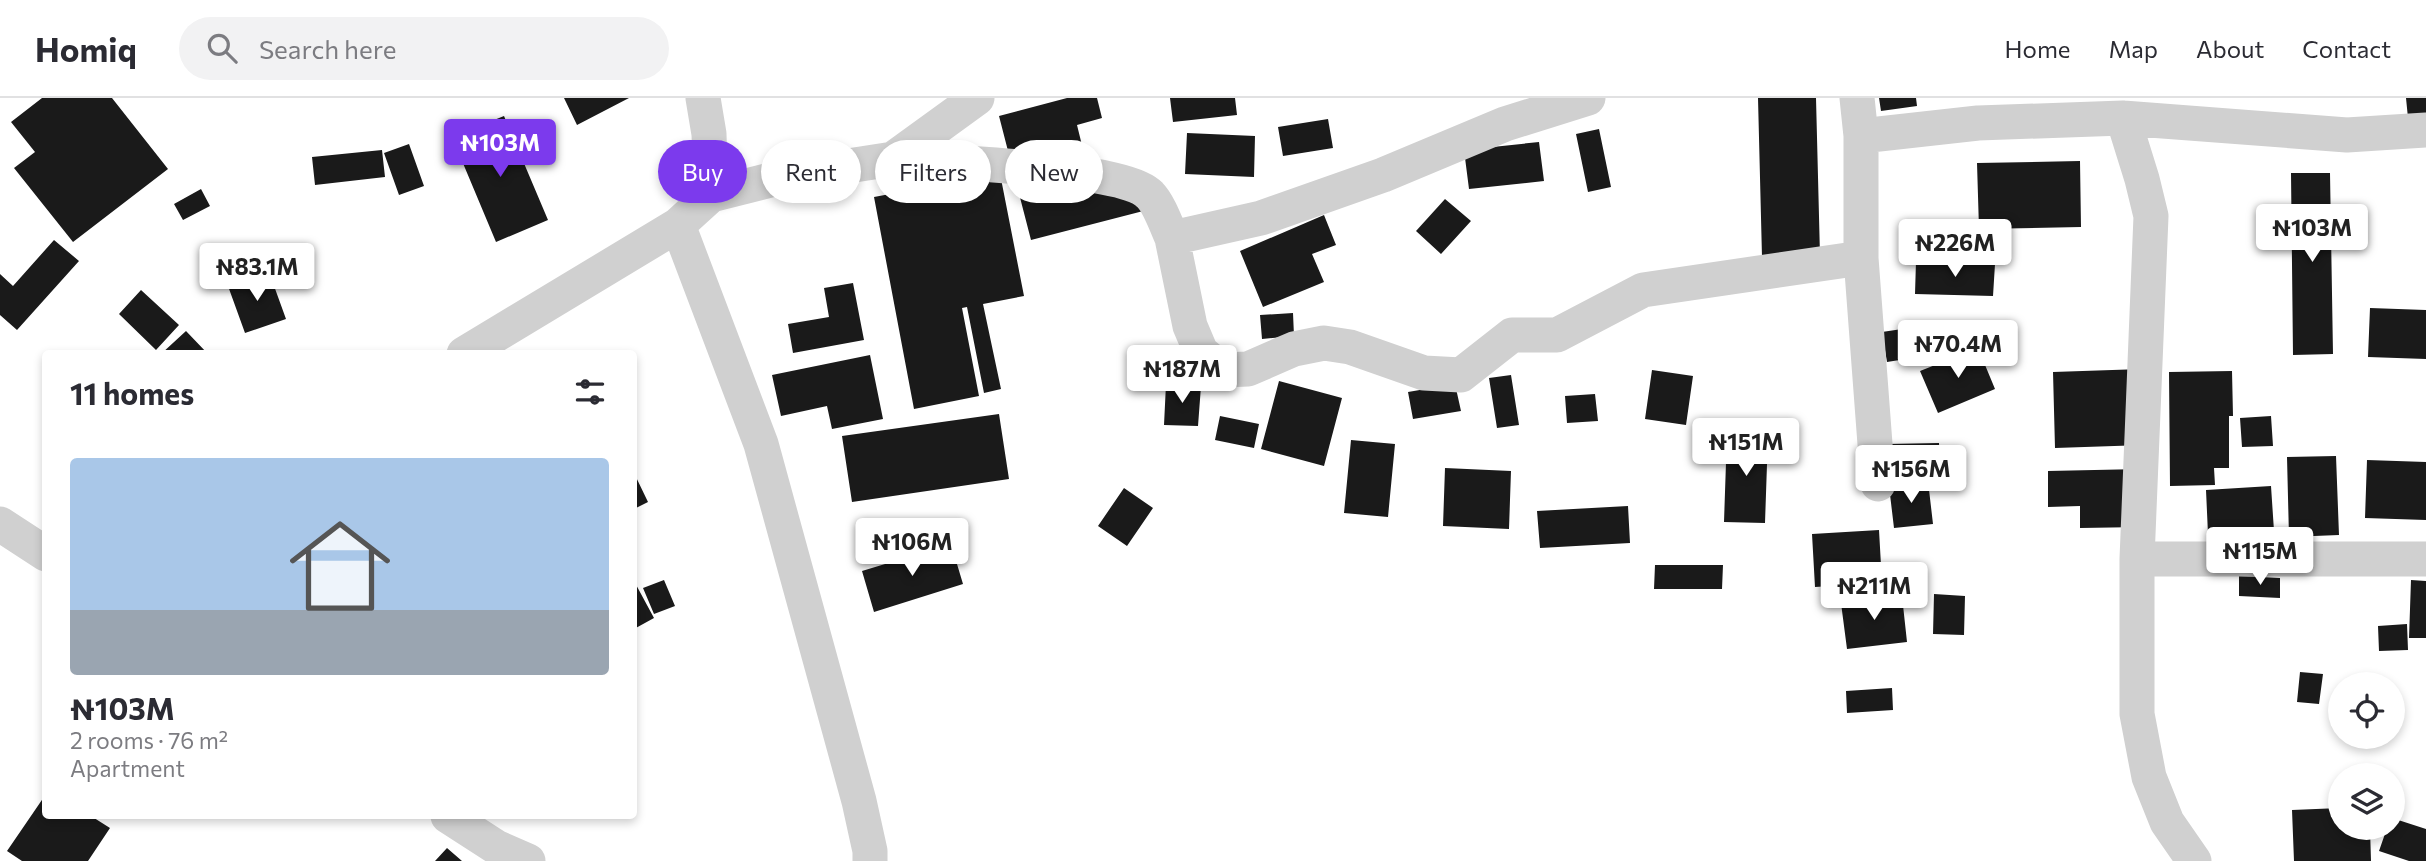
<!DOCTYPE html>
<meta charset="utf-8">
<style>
:root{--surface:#fff;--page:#f2f2f3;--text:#2b2b33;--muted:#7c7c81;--line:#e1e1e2;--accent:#7c3aed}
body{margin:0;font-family:Commissioner,sans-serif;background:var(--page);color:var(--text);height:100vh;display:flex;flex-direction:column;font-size:26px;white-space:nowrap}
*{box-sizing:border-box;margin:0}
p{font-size:23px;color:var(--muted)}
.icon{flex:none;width:38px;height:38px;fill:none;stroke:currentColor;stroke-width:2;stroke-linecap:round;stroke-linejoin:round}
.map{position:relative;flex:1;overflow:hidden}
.side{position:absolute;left:42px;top:252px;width:595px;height:469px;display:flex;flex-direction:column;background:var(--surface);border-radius:7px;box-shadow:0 4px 10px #0003}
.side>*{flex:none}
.banner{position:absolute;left:658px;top:42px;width:665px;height:63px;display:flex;gap:14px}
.controls{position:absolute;left:2328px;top:574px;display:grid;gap:14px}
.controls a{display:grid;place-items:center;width:77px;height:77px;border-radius:50%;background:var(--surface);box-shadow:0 4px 10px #0003;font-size:35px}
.price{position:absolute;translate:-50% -60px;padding:0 16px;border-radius:7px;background:#fff;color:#222;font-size:23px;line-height:46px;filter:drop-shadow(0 2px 4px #0008)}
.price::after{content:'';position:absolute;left:50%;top:42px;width:21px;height:16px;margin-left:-10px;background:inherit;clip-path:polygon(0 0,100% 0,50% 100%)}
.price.on{background:var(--accent);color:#fff}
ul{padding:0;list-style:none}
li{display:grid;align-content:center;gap:14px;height:371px;padding:0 28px}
li span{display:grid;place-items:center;height:217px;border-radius:7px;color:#555}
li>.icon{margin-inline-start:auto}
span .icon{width:126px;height:126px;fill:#fffc;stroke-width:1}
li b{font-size:30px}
h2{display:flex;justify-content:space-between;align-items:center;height:84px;padding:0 28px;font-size:30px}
.chip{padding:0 24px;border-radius:32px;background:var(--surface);box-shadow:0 4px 10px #0003;font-size:24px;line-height:63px}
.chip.on{background:var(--accent);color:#fff}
header{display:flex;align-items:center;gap:42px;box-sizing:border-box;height:98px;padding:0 35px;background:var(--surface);border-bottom:2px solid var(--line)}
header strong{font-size:33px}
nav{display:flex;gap:38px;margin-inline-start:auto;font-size:24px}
.search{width:490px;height:63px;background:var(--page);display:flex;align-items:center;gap:18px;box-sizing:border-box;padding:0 24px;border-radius:38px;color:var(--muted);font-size:26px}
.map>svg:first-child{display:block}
.building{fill:#1a1a1a}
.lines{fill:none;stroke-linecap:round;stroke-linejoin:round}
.minor{stroke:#d0d0d0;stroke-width:35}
</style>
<header>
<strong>Homiq</strong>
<div class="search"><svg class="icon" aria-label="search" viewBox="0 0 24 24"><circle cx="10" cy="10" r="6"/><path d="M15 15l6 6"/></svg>Search here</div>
<nav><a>Home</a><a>Map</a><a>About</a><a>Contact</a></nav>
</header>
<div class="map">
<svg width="2426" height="763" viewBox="0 0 2426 763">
<rect width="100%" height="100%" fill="#fff"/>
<path class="building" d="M42 0H112L168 71 73 144 14 70 35 54 11 24Z
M564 0H629L577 27Z
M1067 0H1097L1102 20 1077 27 1091 84 1140 72 1151 111 1031 142 999 18Z
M1170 0H1235L1237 17 1173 24Z
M1758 0H1816L1820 158 1762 159Z
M1879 0H1916L1917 8 1881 13Z
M2406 0H2426V19L2408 20Z
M504 18 548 122 496 144 452 39Z
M1328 21 1333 50 1283 58 1278 29Z
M1599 31 1611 89 1588 94 1576 36Z
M1187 35 1255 38 1254 79 1185 76Z
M1539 44 1544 83 1469 91 1464 52Z
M409 46 424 88 399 97 384 55Z
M995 50 1024 198 983 206 1001 291 984 295 967 209 962 210 979 298 914 311 874 99 954 84 949 59Z
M382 52 385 79 315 87 312 59Z
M2080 63 2081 129 1979 131 1977 65Z
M2291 75H2330L2333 256 2293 257Z
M201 91 210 108 183 122 174 106Z
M1445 101 1471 123 1441 156 1416 133Z
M1324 117 1336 147 1312 156 1324 184 1263 209 1240 153Z
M54 142 79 163 17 232 0 217V176L13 188Z
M1916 163 1995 166 1993 198 1915 196Z
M269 174 286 221 245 235 228 188Z
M853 185 864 242 793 255 788 226 829 219 824 190Z
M141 192 179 227 156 252 119 216Z
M2370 210 2426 212V261L2368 259Z
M1293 215 1294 238 1262 241 1260 217Z
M1902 231 1906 261 1887 264 1882 234Z
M186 233 208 256H161Z
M1978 250 1995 291 1938 315 1920 273Z
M870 257 883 321 832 331 827 308 781 318 772 277Z
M2142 271 2144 347 2055 350 2053 274Z
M1652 272 1693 278 1686 327 1645 321Z
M2232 273 2233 318H2229V370H2214L2215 387 2170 388 2169 274Z
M1511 277 1519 327 1497 330 1489 280Z
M1279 283 1342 300 1324 368 1261 351Z
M1166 286 1201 288 1198 328 1164 327Z
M1455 286 1461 313 1413 321 1408 294Z
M1595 296 1598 323 1567 325 1565 298Z
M999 316 1009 381 852 404 842 338Z
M1220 318 1259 326 1254 350 1215 342Z
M2271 318 2273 348 2242 349 2240 320Z
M1727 335 1768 337 1765 425 1724 424Z
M1351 342 1395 346 1388 419 1344 415Z
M1939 345 1940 377 1887 379V346Z
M2336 358 2339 437 2289 439 2287 359Z
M2367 362 2426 364V422L2365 420Z
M1445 370 1511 373 1509 431 1443 428Z
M2141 371 2142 429 2080 430V408L2048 409V373Z
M634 375 648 404 634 411Z
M1928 383 1933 426 1894 430 1889 388Z
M2271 388 2274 433 2208 436 2206 392Z
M1124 390 1153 410 1127 448 1098 428Z
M1628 408 1630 445 1540 450 1537 413Z
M1879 432 1882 485 1815 489 1812 436Z
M951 446 963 486 874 514 862 473Z
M1655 467H1723L1722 491H1654Z
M2239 478 2280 480V500L2239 498Z
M664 482 675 508 654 516 643 490Z
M2411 482 2426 483V540H2409Z
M634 483 654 520 634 531Z
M1934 496 1965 498 1964 537 1933 536Z
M1902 498 1907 544 1847 551 1841 505Z
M2407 526 2408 552 2379 553 2378 528Z
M2300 574 2323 576 2319 606 2297 604Z
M1892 590 1893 612 1847 615 1846 593Z
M46 696V718H91L110 730 88 763H22L7 753Z
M2340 710V730H2370L2371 763H2294L2292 712Z
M2392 720 2426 731V763H2409L2379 753 2387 730H2392Z
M447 750 462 763H435Z"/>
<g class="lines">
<path class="minor" d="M703 0 709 36 711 97
M1857 0 1861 38V160L1878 386
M2123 20 2142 81 2151 118 2137 461V616L2149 679 2167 724 2194 763
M1861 38 1978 25 2123 20 2347 37 2426 32
M893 61C938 64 1124 69 1150 97 1159 106 1167 129 1172 140L1261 120 1383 77 1505 26 1588 0
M678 127 761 346 859 703 870 753V763
M1172 140 1190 228 1201 254 1223 272 1248 271 1294 251 1324 245 1350 249 1424 275 1461 277 1512 237H1557L1643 192 1861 160
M464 256 678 127 711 97 790 77 893 61 977 0
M0 426 46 456
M2137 461H2426
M448 718 496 749 528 763"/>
</g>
</svg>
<div class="controls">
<a><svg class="icon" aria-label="locate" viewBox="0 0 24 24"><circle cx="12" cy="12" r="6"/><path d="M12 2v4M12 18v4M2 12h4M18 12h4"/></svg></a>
<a><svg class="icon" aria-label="layers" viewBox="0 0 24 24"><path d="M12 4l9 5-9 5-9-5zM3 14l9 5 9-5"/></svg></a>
</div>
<b class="price on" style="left:500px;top:81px">₦103M</b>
<b class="price" style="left:2312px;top:166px">₦103M</b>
<b class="price" style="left:1955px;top:181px">₦226M</b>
<b class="price" style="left:257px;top:205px">₦83.1M</b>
<b class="price" style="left:1958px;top:282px">₦70.4M</b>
<b class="price" style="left:1182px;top:307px">₦187M</b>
<b class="price" style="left:1746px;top:380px">₦151M</b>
<b class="price" style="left:1911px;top:407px">₦156M</b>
<b class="price" style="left:912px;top:480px">₦106M</b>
<b class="price" style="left:2260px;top:489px">₦115M</b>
<b class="price" style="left:1874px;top:524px">₦211M</b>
<div class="banner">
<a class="chip on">Buy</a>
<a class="chip">Rent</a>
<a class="chip">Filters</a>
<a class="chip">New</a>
</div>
<section class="side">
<h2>11 homes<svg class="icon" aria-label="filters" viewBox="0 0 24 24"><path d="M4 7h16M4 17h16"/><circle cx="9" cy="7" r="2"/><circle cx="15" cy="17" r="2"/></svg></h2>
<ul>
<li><span style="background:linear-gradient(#a9c7e8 70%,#9aa5b1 0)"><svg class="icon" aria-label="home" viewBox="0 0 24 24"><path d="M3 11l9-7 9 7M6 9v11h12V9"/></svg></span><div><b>₦103M</b><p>2 rooms · 76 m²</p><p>Apartment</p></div></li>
</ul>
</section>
</div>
